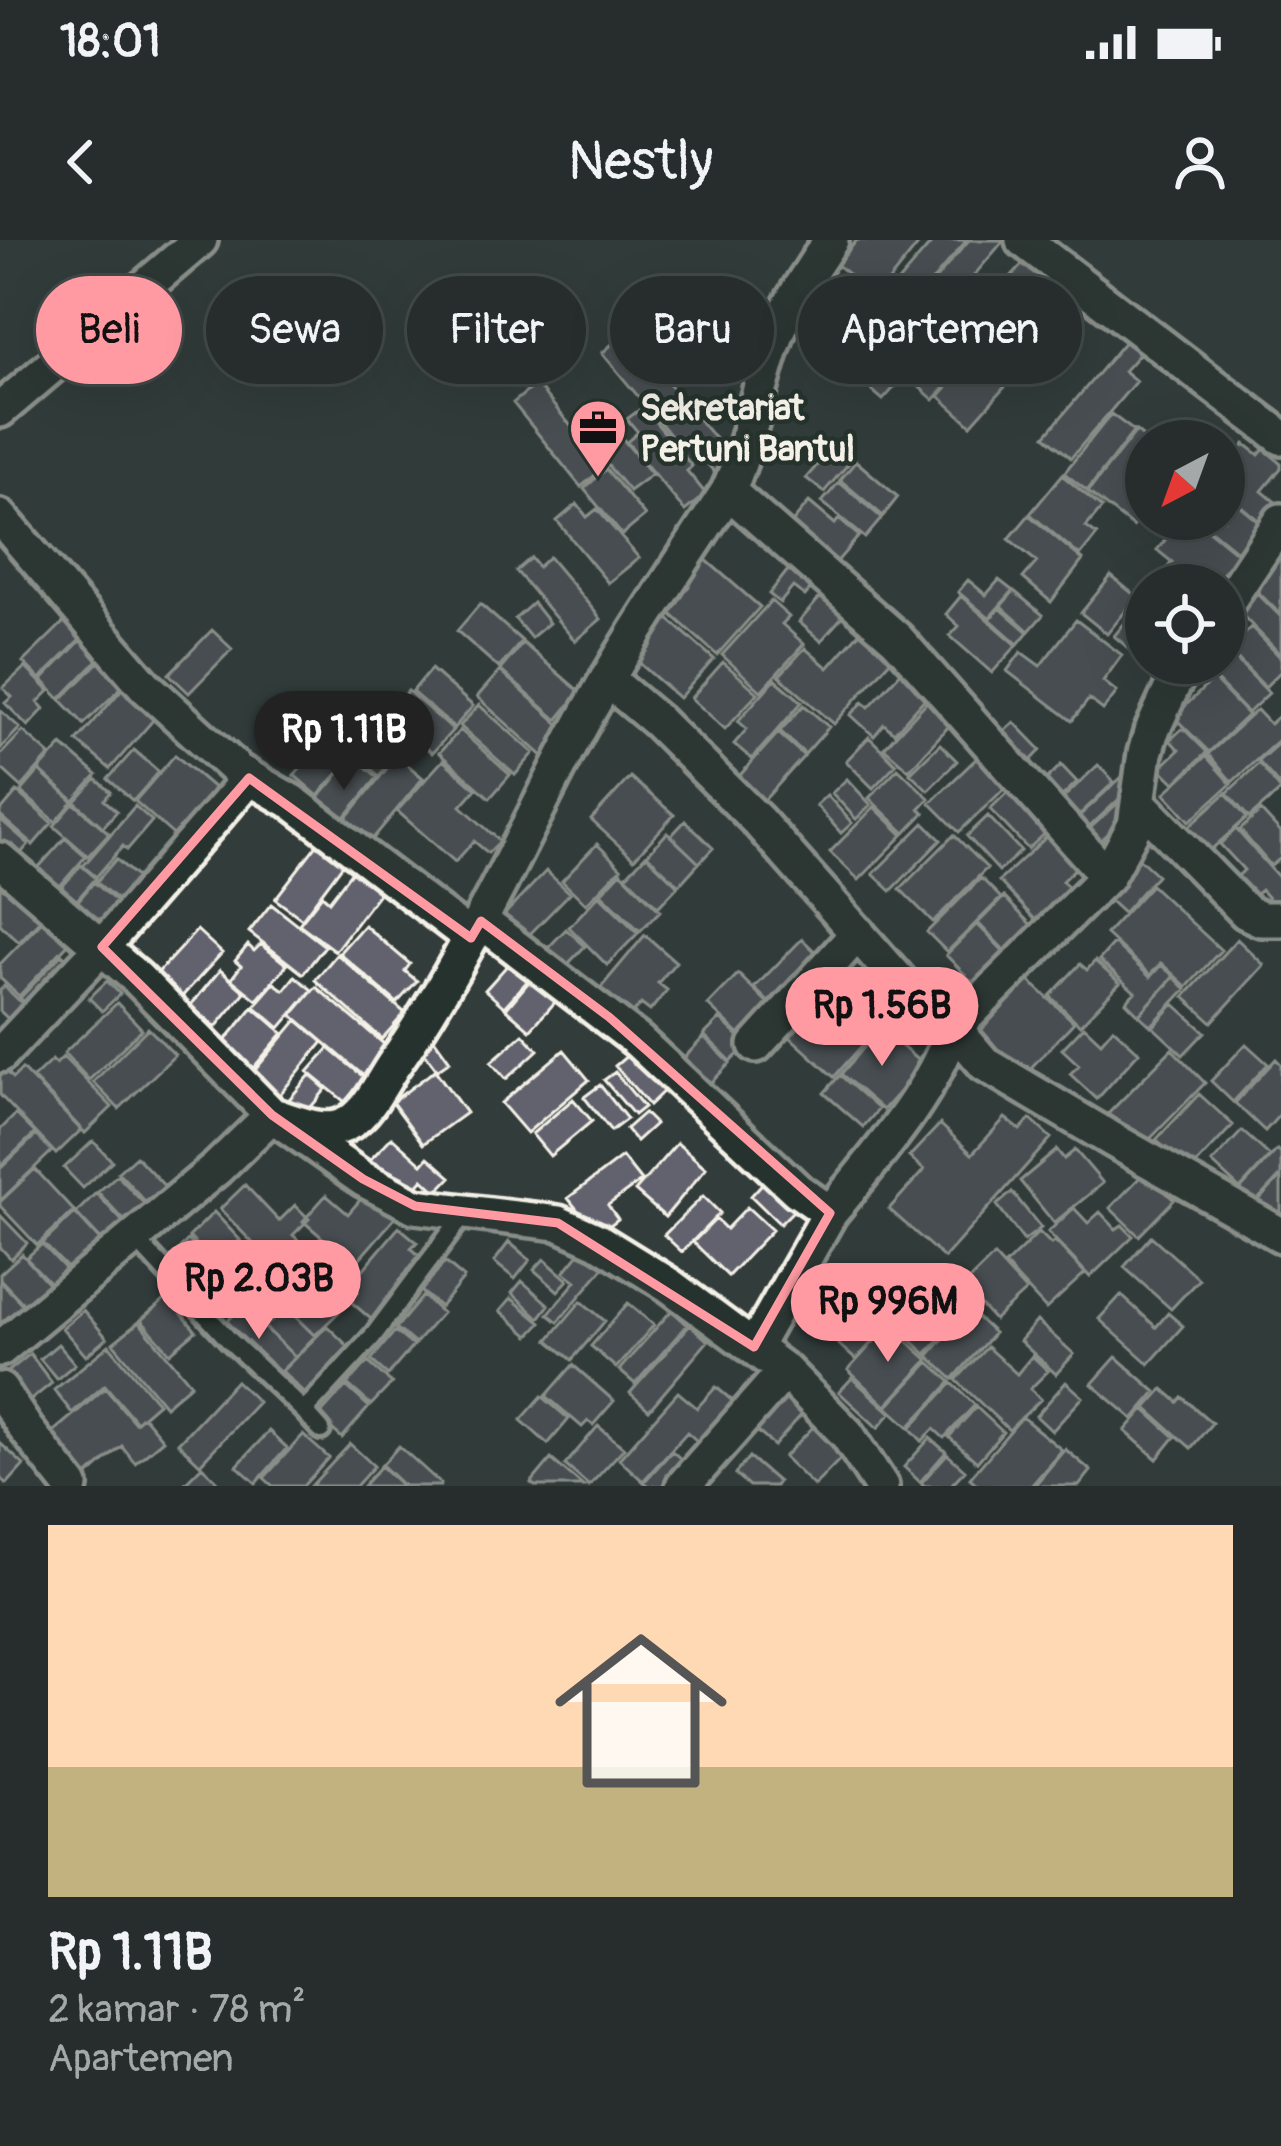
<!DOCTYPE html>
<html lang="id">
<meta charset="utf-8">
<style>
:root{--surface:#262d2c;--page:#2e3534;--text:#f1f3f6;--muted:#a4a8a9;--line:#424948;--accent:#ff9aa2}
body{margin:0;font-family:Pangolin,sans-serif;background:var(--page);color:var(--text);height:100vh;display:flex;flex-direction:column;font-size:45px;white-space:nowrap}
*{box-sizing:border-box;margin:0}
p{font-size:39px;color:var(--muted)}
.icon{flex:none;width:66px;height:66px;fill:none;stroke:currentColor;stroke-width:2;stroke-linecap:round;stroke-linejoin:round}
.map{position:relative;height:1246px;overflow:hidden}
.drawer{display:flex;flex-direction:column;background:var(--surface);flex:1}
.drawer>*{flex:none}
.top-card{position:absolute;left:36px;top:36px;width:1209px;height:108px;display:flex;gap:24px}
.needle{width:78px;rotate:221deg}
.buttons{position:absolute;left:1125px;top:180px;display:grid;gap:24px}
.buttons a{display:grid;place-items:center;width:120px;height:120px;border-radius:50%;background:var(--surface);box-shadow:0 12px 48px #0002,0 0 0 3px var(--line);font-size:60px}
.price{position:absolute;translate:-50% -102px;padding:0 27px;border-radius:42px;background:var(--accent);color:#111;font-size:39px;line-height:78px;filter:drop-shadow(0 3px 6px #0008)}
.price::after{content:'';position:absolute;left:50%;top:72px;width:36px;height:27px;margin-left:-18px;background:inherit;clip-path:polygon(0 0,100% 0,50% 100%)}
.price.selected{background:#222;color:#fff}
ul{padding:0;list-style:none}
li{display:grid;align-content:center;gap:24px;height:636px;padding:0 48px}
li+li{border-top:3px solid var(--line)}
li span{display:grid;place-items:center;height:372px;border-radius:0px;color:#555}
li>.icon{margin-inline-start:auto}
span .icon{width:216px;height:216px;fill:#fffc;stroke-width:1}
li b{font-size:51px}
.pill{padding:0 42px;border-radius:54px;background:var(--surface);box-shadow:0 12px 48px #0002,0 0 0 3px var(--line);font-size:42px;line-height:108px}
.pill.selected{background:var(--accent);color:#111}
.status{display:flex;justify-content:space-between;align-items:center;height:84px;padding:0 60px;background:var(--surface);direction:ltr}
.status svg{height:33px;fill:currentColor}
header{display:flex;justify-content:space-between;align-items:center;height:156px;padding:0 48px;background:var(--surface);font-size:54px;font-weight:600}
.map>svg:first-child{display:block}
.building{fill:#62626e;stroke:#f4f1e8;stroke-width:3}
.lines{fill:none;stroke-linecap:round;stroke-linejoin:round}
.lane-casing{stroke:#f4f1e8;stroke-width:26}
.street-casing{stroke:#f4f1e8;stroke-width:42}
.lane{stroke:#26332d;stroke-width:16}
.street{stroke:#26332d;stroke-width:33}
.marked{fill:none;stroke:#ff9aa2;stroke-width:9;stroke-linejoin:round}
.labels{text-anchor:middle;stroke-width:9;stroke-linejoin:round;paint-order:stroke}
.poi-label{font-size:36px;font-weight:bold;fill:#f4f1e8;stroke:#26332d;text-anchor:start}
</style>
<div class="status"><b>18:01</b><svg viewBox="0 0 49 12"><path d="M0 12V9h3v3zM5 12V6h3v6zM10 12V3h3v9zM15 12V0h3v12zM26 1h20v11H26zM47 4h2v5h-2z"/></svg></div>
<header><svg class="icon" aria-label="back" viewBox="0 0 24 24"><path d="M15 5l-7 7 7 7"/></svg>Nestly<svg class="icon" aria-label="person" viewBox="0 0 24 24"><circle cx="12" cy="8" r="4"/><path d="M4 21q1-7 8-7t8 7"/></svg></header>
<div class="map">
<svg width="1281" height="1246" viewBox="0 0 1281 1246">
<rect width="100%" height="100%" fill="#323c3a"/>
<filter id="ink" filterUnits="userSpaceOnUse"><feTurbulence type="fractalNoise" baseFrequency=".00833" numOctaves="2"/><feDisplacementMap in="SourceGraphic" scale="24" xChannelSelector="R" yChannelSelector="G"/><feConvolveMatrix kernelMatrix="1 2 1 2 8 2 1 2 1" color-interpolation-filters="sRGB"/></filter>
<g filter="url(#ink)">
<path class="building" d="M857 0H922L876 57 837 25Z
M934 0H967L917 59 898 42Z
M969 0H1004L955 58 934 41Z
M1026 20 1044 36 996 89 978 73Z
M1046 36 1083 59 971 185 939 156Z
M864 57 900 89 878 114 842 81Z
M943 57 971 82 977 75 995 91 934 160 916 144 939 118 910 93Z
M904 89 937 118 913 144 881 114Z
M626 92 732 219 715 233 685 197 677 203 602 113Z
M1127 99 1142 111 1124 131 1136 141 1071 218 1045 196Z
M874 115 902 139 883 160 855 136Z
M536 144 605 227 581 247 513 163Z
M643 167 692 226 687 231 706 254 685 271 627 202 638 192 627 179Z
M1111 174 1134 191 1087 251 1064 233Z
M607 180 652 234 629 251 585 198Z
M1136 191 1148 201H1146V271L1133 287 1088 252Z
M1245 204 1259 215 1264 209 1281 223V228L1262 251 1279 265 1263 284 1224 252V231Z
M833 207 850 222 824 252 806 238Z
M856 221 898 257 883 276 840 240Z
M606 229 645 276 622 295 584 249Z
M1062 235 1102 268 1086 287 1097 295 1080 316 1030 274Z
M839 242 882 278 865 298 822 262Z
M1224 253 1268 289 1245 318 1197 279H1224Z
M809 262 835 284 839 279 859 296 834 325 789 286Z
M577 264 587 277 597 269 639 318 608 343 557 281Z
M1029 275 1083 320 1051 362 1023 338 1037 322 1009 299Z
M1182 279H1195L1243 318 1224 345H1201L1194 340 1190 345H1180L1164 332 1172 322 1157 310Z
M1281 315V375L1251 345Z
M549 317 601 379 575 401 516 331 531 318 538 327Z
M705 319 760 367 717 415 663 367Z
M796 320 819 339 805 356 793 347 780 363 769 354Z
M1111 336 1137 357 1107 394 1081 373Z
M968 340 986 355 999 340 1013 351 989 378 958 352Z
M828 348 850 368 821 401 799 382Z
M1014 351 1043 375 1029 391 1001 366Z
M1257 353 1281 377V415L1239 372Z
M961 356 1017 405 992 433 950 396 959 386 946 374Z
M1146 357V423L1114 396Z
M771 361 789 377 782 384 804 404 761 451 722 415Z
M533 363 549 383 531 398 515 379Z
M480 364 522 401 499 428 457 391Z
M1000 368 1028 392 1018 404 990 379Z
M664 375 714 419 679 458 638 422 651 406 643 399Z
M68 378 85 395 40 439 23 422Z
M1076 380 1122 415 1103 441 1117 452 1103 470 1089 459 1072 481 1007 431 1021 412 1040 426Z
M867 384 898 412 834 484 779 436 805 408 828 428Z
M1251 387 1281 418V431L1265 447 1228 409Z
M212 390 232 409 189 453 169 434Z
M85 396 104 414 60 459 42 440Z
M523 403 580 452 557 480 500 430Z
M1224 407 1269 453 1248 473 1203 427 1206 423H1224Z
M104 417 128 441 84 484 61 460Z
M723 422 758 453 725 489 691 458Z
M25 427 49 451 38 462 44 469 28 486 5 463 12 457 3 448Z
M431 429 473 466 454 488 412 452Z
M903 430 929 454 894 493 884 484 874 496 851 475 863 462 869 467Z
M500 431 568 492 545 518 477 457Z
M775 439 802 462 752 519 734 504 747 489 738 481Z
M1213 439 1248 475 1209 512 1174 477Z
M122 449 155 478 110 529 77 501Z
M408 451 453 490 432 513 388 475Z
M935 453 959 475 909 530 884 508Z
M479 465 534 513 515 535 460 486Z
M804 465 829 487 805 514 780 491Z
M0 470 20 488 0 509Z
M1257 470 1270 484 1279 476 1281 478V498L1232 542 1208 514Z
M353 471 376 490 386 478 410 498 379 536 332 496Z
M1014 482 1041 510 1021 531 993 502Z
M1183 488 1207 512 1175 543 1160 528 1179 510 1170 500Z
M460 490 510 535 490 558 439 513Z
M23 491 50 515 22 547 0 527V515Z
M778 493 804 516 759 566 733 543Z
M869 497 896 524 873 548 846 521Z
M1281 501V547L1258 521Z
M940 504 957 521 928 550 910 533Z
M62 505 97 535 74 561 39 530Z
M319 507 343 527 318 556 294 535Z
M134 510 159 532 133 561 108 539Z
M175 515 228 560 187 607 135 561Z
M397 516 423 538 366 607 340 586Z
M1206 516 1231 544 1190 581 1165 553Z
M353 517 378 537 336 588 310 568Z
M977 518 1005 548 959 592 930 563Z
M443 520 476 549 461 566 500 601 488 613 474 601 455 622 397 571Z
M1259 523 1281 550 1249 578 1227 553Z
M1061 525 1077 542 1058 560 1042 544Z
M1098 525 1114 542 1075 579 1059 562Z
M898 528 929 558 919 569 924 573 905 593 869 558Z
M39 531 73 562 56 582 21 552Z
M1124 535 1134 545 1085 591 1075 580Z
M630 537 674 575 634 619 591 580Z
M96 539 111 552 104 560 117 571 103 587 75 562Z
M847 539 871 565 856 579 832 553Z
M1018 542 1049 590 1028 609 990 569Z
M17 552 52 583 33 605 0 576V572Z
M1226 553 1247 578 1205 615 1184 591Z
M827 555 852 583 841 593 816 565Z
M1119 562 1130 573 1097 604 1086 592Z
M74 563 109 593 88 616 54 586Z
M135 566 152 581 127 610 123 606 96 637 83 626Z
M874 567 903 595 859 640 830 612Z
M1261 571 1281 593V618L1271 626 1240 590Z
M988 576 1021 611 999 631 967 596Z
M0 579 29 604 16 619 0 605Z
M685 581 713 608 699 623 671 596Z
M924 583 941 600 891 651 873 634Z
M1236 589 1281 640V665L1277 668 1261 650 1253 657 1236 638 1244 630 1220 604Z
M1054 590 1083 621 1062 641 1070 648 1052 665 1058 671 1042 687 999 641Z
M667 593 699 623 679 645 647 615Z
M954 595 987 628 933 682 900 649Z
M65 598 86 616 59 647 38 628Z
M318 603 344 623 302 679 275 659Z
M597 604 621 628 586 664 562 641Z
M1134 614 1157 635 1123 673 1099 651Z
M646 615 678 646 658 667 626 636Z
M116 619 148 647 128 669 96 642Z
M81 625 96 638 69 669 54 656Z
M352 631 380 652 335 711 299 684 322 655 329 661Z
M546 631 570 653 526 698 503 676Z
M621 632 660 671 640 691 601 653Z
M981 638 1001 658 947 712 927 692Z
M94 642 126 670 102 698 70 670Z
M4 643 41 679 19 702 0 684V648Z
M1151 645 1221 710 1187 747 1161 723 1150 735 1106 694Z
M599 655 638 693 607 725 569 687Z
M1004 657 1038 692 1011 717 978 683Z
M271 664 325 706 303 734 249 692Z
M44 679 69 703 19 756 0 738V724Z
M977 684 1010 718 979 749 946 715Z
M364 685 410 724 405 731 417 741 397 763 339 713Z
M566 689 585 706 565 727 547 709Z
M197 690 222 713 177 762 152 739Z
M645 695 676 722 658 743 667 750 650 771 641 764 629 778 598 751Z
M802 699 827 723 779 772 754 748Z
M1237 699 1264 725 1212 782 1184 757Z
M1114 703 1150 737 1161 725 1174 736 1139 775 1126 762 1135 752 1099 720Z
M261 704 287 725 257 760 231 739 241 726 235 721 248 705 254 711Z
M62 714 79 730 37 774 20 758Z
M337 714 405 773 382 799 315 740Z
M512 720 531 737 504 767 485 750Z
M1095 721 1120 743 1080 785 1050 756 1080 724 1087 730Z
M220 730 245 752 216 787 190 766Z
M827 731 839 742 848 733 865 749 869 745 878 754 873 759 890 774 834 837 778 786Z
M738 734 778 773 749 804 708 765Z
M295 736 312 750 280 788 254 766 274 743 284 750Z
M1174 737 1186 749 1151 786 1139 775Z
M532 738 557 760 530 790 506 769Z
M1028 740 1074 782 1026 833 1003 812 994 821 972 800Z
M107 741 120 754 102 771 89 758Z
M4 746 33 774 18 788 0 771V750Z
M316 747 390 809 366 838 292 775Z
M117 763 142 789 89 840 64 813Z
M1174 764 1205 792 1183 815 1153 787Z
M253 767 283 793 249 833 219 808Z
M720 779 748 805 731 821 704 795Z
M297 780 323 802 277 858 250 836Z
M1084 786 1101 802 1113 788 1139 812 1097 859 1070 834 1079 825 1062 809Z
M148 788 175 815 119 869 93 842Z
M881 788 923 825 883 870 841 834Z
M523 794 538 810 506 839 491 822Z
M432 796 450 821 437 830 419 806Z
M704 797 730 823 710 844 683 819Z
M1246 804 1268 824 1233 862 1211 841Z
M329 808 365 838 345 862 308 832Z
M636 808 669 846 649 865 615 826Z
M1172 809 1205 843 1146 903 1128 887 1119 896 1102 880Z
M564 810 589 840 527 893 501 863Z
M63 817 112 867 85 893 33 838 52 820 56 824Z
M1276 819 1281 824V873L1265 891 1235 863Z
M0 825 13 838 22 829 81 890 56 914 0 855Z
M435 830 466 873 423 904 392 862Z
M615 832 644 867 634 875 604 840Z
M310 835 326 849 301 879 285 864Z
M840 835 879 869 863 887 824 853Z
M600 845 627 879 611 891 584 857Z
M1199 854 1233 885 1190 931 1156 900Z
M573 859 592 881 550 916 532 894Z
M644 873 655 884 636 901 626 889Z
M16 874 35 893 0 927V890Z
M1005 878 1020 890 1030 879 1051 898 944 1018 889 969 924 930 909 917 940 884 972 914Z
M1242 891 1270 916 1240 949 1212 923Z
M36 895 52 911 0 961V929Z
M392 897 422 924 428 917 451 937 437 952 423 939 406 958 367 923Z
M93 901 112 921 83 948 64 928Z
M677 903 706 928 665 977 635 951Z
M1057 910 1064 919 1075 910 1103 943 1054 983 1020 941Z
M1277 910 1281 914V935L1253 965 1238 952Z
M136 916 172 954 154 971 118 932Z
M622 917 641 941 608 965 618 979 597 995 568 958Z
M35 929 74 971 37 1005 0 966V962Z
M1145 932 1174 960 1139 996 1110 968Z
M117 935 152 972 133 990 98 952Z
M769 936 799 965 780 984 751 956Z
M1281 937V980L1255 964Z
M245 945 279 981 295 965 309 979 293 995 298 1000 273 1024 220 969Z
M372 946 401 971 354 1025 303 981 326 955 348 974Z
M1012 952 1041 988 1024 1001 997 965Z
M96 953 126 985 105 1004 76 973Z
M703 956 720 973 682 1012 664 995Z
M747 967 772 990 728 1036 693 1002 716 979 726 989Z
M1074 968 1088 983 1100 972 1116 989 1122 985 1133 996 1090 1037 1048 992Z
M214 972 240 1000 215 1024 189 997Z
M75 973 106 1007 75 1036 43 1003Z
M0 975 27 1003 11 1019 0 1007Z
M399 987 417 1002 411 1008 424 1020 372 1080 350 1061 358 1052 350 1045Z
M1039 992 1051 1004 1055 1001 1085 1033 1046 1069 1005 1025Z
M1151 996 1199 1039 1171 1069 1124 1027Z
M188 1000 222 1035 203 1053 169 1019Z
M241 1002 268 1029 244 1053 217 1025Z
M509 1002 530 1020 515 1039 494 1022Z
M42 1004 73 1037 58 1051 26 1018Z
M582 1010 604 1027 558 1082 548 1074 576 1041 564 1032Z
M22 1014 57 1053 34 1075 0 1039V1034Z
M994 1016 1026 1051 994 1080 963 1046Z
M544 1019 568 1040 558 1051 534 1030Z
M445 1022 464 1038 440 1067 421 1051Z
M326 1024 357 1053 342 1068 312 1039Z
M280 1026 303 1048 265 1086 243 1065Z
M832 1032 865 1062 832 1100 799 1069Z
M225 1036 242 1054 216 1079 199 1061Z
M311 1040 342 1069 315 1095 286 1066Z
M0 1041 31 1073 0 1097Z
M522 1041 549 1065 539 1078 512 1053Z
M939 1043 968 1068 926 1114 898 1088Z
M1121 1055 1156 1087 1168 1073 1183 1086 1149 1124 1099 1079Z
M423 1056 442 1073 415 1104 396 1088Z
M168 1057 196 1091 170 1113 141 1080Z
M511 1058 541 1083 529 1096 500 1071Z
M581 1061 605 1081 572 1120 548 1100Z
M628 1063 654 1085 616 1128 591 1106Z
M867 1065 888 1084 856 1120 835 1101Z
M242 1066 295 1117 275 1137 223 1086Z
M285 1067 315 1096 295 1117 265 1087Z
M83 1070 107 1098 86 1116 62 1088Z
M672 1070 687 1085 635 1144 619 1130Z
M969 1070 994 1093 953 1139 928 1116Z
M1037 1081 1074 1114 1056 1134 1020 1101Z
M139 1082 191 1144 165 1166 113 1103Z
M690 1085 708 1101 649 1170 630 1153Z
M889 1085 928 1120 886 1166 848 1130Z
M327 1086 351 1109 306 1155 282 1131Z
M395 1091 413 1106 388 1135 371 1120Z
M58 1104 75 1124 57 1139 40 1119Z
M109 1105 158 1163 136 1182 105 1145 72 1173 54 1150Z
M987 1107 1017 1134 1032 1116 1048 1131 1030 1149 1041 1159 1009 1190 956 1140Z
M30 1114 52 1143 22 1167 0 1138Z
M1116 1117 1156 1152 1133 1179 1092 1144Z
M368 1122 392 1143 371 1165 347 1144Z
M929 1122 951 1142 909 1187 887 1167Z
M573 1125 614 1161 593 1185 588 1181 582 1187 546 1156Z
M852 1138 891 1173 878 1188 839 1152Z
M236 1141 258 1162 200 1224 178 1203Z
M1066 1142 1083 1157 1052 1191 1036 1176Z
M952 1143 975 1165 944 1198 934 1189 922 1201 910 1188Z
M346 1146 369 1167 342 1198 318 1177Z
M716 1147 741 1168 705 1208 687 1192 643 1241 619 1219 678 1152 697 1168Z
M105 1148 135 1183 143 1176 163 1200 135 1223 122 1206 84 1239 48 1196Z
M1163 1149 1178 1162 1182 1157 1212 1183 1191 1208 1146 1168Z
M777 1151 803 1173 774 1206 749 1184Z
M542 1156 569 1179 548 1204 521 1180Z
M976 1167 1003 1192 977 1222 949 1197Z
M1144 1169 1175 1197 1157 1219 1125 1191Z
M1022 1177 1062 1210 1031 1246H979L970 1238Z
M815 1185 845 1214 814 1246 784 1217Z
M598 1186 624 1208 589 1246 565 1225Z
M269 1191 287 1208 256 1243 237 1226Z
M303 1195 329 1218 303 1246H273L264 1238Z
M930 1198 946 1212 920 1242 904 1227Z
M0 1203 24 1225 7 1244 0 1238Z
M350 1204 374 1226 356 1246H311Z
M399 1206 441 1244 440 1246H404L382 1225Z
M1065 1209 1091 1231 1079 1246H1034Z
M672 1211 691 1228 675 1246H649L644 1242Z
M947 1214 965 1230 950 1246H925L921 1243Z
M749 1217 778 1242 775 1246H749L735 1234Z
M551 1219 583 1246H535L531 1243Z
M202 1226 222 1246H182Z
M381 1226 402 1246H363Z"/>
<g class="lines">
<g class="lane-casing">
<path id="lane" d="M134 997 229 1100 304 1171 373 1096 465 973
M304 1171 321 1190"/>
</g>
<g class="street-casing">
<path id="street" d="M1023 0 1281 197
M0 170 200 0
M728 251 897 399 1107 636
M0 277 145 446 238 531 294 563 471 698
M1224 367 1281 281
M607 439 657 481 758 581 918 762 954 788 985 824 1113 900 1281 995
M1140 564 1246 672 1261 679H1281
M0 620 138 739 272 875 363 939 415 966 558 983 598 1001 669 1045 785 1131 847 1194 881 1246
M481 681 638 801 797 950 830 973C876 916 929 858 954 788L1107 636 1135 585 1145 513 1151 493 1173 445 1186 423
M756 805 858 693
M0 815 102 707 249 538
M754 1107 830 973
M0 1109 217 928 272 875C297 882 327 898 350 882 369 870 381 843 394 824 465 722 516 608 574 498 620 412 675 332 728 251 752 199 758 142 779 89 792 57 812 29 831 0
M0 1150 26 1189 71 1246
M683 1246 785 1131"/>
</g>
<use href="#lane" class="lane"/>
<use href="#street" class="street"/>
</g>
</g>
<path d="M0 0H1281V1246H0ZM249 538 471 698 481 681 609 777 830 973 754 1107 558 983 415 966 363 939 272 875 102 707Z" fill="#323c3a" fill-opacity=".55" fill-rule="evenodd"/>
<path class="marked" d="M249 538 471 698 481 681 609 777 830 973 754 1107 558 983 415 966 363 939 272 875 102 707Z"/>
<defs>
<g id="office-pin" transform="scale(3)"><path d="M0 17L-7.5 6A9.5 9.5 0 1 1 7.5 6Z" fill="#ff9aa2" stroke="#26332d"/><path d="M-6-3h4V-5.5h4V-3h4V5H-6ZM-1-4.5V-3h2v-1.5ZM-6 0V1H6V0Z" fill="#111"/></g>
</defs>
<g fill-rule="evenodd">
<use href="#office-pin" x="598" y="188"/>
</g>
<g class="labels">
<g class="poi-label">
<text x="640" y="180">Sekretariat<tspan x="640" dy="41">Pertuni Bantul</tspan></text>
</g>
</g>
</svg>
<div class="buttons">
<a><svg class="needle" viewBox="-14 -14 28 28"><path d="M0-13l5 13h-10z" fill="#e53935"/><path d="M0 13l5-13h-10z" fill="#a4a8a9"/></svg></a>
<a><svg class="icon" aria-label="locate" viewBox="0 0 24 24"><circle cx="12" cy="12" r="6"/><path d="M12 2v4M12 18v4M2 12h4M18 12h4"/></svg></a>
</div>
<b class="price selected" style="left:344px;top:553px">Rp 1.11B</b>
<b class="price" style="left:882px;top:829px">Rp 1.56B</b>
<b class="price" style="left:259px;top:1102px">Rp 2.03B</b>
<b class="price" style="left:888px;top:1125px">Rp 996M</b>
<div class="top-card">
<a class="pill selected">Beli</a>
<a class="pill">Sewa</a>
<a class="pill">Filter</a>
<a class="pill">Baru</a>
<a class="pill">Apartemen</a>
</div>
</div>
<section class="drawer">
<ul>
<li><span style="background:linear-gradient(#ffd9b3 65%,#c2b280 0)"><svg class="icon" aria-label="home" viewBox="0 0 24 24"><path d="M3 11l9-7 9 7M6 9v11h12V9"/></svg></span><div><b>Rp 1.11B</b><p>2 kamar · 78 m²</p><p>Apartemen</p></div></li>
</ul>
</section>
